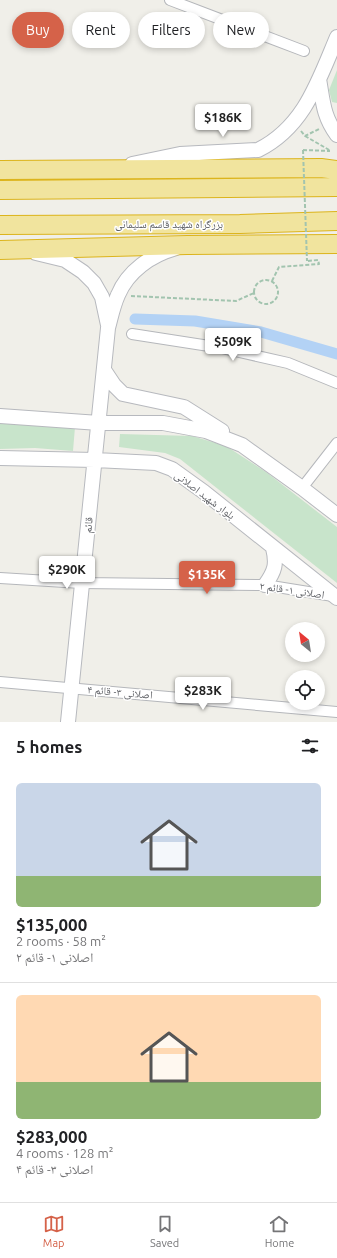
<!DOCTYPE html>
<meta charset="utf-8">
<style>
:root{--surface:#fff;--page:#f6f6f6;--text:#202124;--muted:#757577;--line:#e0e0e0;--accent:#d56249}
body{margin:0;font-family:Ubuntu,"Noto Naskh Arabic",sans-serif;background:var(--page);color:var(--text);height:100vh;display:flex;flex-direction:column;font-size:15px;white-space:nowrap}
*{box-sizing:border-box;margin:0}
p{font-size:13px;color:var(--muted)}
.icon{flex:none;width:22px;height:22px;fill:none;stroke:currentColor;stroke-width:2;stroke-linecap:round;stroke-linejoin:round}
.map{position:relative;height:722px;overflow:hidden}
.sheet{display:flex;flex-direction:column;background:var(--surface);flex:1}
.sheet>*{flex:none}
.banner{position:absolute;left:12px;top:12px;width:313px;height:36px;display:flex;gap:8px}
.needle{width:26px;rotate:330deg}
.buttons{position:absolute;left:285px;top:622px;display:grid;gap:8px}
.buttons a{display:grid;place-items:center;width:40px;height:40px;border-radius:50%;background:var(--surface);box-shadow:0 2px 6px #0003;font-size:20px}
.price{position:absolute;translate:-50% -34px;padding:0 9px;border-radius:4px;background:#fff;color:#222;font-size:13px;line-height:26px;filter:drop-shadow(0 1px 2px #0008)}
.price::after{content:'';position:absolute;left:50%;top:24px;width:12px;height:9px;margin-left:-6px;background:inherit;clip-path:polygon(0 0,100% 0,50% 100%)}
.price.current{background:var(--accent);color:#fff}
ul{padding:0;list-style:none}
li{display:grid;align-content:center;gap:8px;height:212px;padding:0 16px}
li+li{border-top:1px solid var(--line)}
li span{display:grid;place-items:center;height:124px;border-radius:6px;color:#555}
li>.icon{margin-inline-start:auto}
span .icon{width:72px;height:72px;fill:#fffc;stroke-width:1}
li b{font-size:17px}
h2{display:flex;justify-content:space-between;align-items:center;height:48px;padding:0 16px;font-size:17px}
.pill{padding:0 14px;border-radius:18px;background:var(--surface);box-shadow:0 2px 6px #0003;font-size:14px;line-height:36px}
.pill.current{background:var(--accent);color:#fff}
.dock{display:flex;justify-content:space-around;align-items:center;height:56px;border-top:1px solid var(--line);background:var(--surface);font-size:11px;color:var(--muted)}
.dock a{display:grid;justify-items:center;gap:2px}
.dock .current{color:var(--accent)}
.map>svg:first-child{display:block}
.green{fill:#c8e4cb}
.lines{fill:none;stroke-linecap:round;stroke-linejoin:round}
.canal{stroke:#b3d2f5;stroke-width:11}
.street-casing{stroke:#b5b7bb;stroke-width:12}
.secondary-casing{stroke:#b7b9be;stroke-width:16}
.highway-casing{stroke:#dcb41c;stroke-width:20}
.path{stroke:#a2c4af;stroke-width:2;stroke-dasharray:4 2;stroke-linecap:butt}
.street{stroke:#fff;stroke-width:10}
.secondary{stroke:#fff;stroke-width:14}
.highway{stroke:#f1e49e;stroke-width:18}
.path-bridge{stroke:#a2c4af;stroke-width:2;stroke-dasharray:4 2;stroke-linecap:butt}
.labels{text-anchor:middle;stroke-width:3;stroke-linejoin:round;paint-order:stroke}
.street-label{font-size:11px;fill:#606267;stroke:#fff}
</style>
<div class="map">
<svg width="337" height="722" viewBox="0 0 337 722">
<rect width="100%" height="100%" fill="#f0efe9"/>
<path class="green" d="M337 70V103L332 102 329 90Z
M0 421 75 427 73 451 35 448 0 449Z
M120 434 192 436 226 446 266 472 337 527V583L180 459 165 453 119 447Z"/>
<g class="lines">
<path class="canal" d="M135 319 195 321 261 332 337 354"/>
<g class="street-casing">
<path id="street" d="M170 0 304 51
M132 334 222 348 288 363 337 383
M302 488 337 443
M0 578 81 583 265 585 333 596
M0 682 337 712"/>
</g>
<g class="secondary-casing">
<path id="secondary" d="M319 79C323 101 323 116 337 135
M132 164 180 154 258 150C304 127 318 82 337 37
M36 253 65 260 83 272 94 283 102 297 108 325
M104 370 114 385 123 394 184 407 222 431
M0 416 99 423H163L206 431 242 445 302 488 337 515
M0 458 95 460 156 463 172 469 204 492 337 598
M265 585C275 571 277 564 273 548
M68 722 108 328C111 317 113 306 118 295 128 271 151 255 176 248"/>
</g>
<g class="highway-casing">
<path id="highway" d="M0 170 321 168 337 170
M0 190 337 187
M0 225 240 224 337 221
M0 250 187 245 337 244"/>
</g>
<path class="path" d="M301 131 305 136 319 129
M305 136 331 151
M303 150 330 151
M254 292a12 12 0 1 1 24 0a12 12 0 1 1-24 0Z
M272 281 279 267 319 264 318 260 307 261
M131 296 236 301 254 293"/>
<use href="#street" class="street"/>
<use href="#secondary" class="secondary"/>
<use href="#highway" class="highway"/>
<path class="path-bridge" d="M303 150 307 261"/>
</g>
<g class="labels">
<g class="street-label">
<text x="169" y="228">بزرگراه شهید قاسم سلیمانی</text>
<text transform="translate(205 495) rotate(37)" y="4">بلوار شهید اصلانی</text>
<text transform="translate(88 525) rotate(-84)" y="4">قائم</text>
<text transform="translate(292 590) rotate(8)" y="4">اصلانی ۱- قائم ۲</text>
<text transform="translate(120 692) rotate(5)" y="4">اصلانی ۳- قائم ۴</text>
</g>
</g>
</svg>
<div class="buttons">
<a><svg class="needle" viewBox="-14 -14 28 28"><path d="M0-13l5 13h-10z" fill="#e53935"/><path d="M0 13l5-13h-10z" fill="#757577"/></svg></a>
<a><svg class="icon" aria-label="locate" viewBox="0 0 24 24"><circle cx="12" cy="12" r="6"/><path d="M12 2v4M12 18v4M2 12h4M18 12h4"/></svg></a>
</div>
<b class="price" style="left:223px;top:138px">$186K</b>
<b class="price" style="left:233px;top:362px">$509K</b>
<b class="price" style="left:67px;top:590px">$290K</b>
<b class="price current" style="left:207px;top:595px">$135K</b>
<b class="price" style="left:203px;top:711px">$283K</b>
<div class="banner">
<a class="pill current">Buy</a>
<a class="pill">Rent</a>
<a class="pill">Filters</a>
<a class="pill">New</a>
</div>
</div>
<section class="sheet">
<h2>5 homes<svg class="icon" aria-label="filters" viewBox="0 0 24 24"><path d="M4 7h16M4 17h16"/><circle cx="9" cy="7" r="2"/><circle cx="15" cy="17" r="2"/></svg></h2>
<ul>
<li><span style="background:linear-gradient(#c9d6e8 75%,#8fb573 0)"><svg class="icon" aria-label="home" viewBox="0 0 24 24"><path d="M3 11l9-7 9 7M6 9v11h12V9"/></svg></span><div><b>$135,000</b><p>2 rooms · 58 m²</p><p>اصلانی ۱- قائم ۲</p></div></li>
<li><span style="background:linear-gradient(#ffd9b3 70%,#8fb573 0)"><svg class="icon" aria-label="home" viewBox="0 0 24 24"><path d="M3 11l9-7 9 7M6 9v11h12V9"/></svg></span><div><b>$283,000</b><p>4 rooms · 128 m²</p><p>اصلانی ۳- قائم ۴</p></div></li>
</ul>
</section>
<nav class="dock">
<a class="current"><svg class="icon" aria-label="map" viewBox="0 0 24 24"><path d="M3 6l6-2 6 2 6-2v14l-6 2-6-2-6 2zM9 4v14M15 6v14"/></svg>Map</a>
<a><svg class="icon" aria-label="saved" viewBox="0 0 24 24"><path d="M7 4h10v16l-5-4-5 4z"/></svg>Saved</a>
<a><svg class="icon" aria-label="home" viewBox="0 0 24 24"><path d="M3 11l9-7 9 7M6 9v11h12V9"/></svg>Home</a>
</nav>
